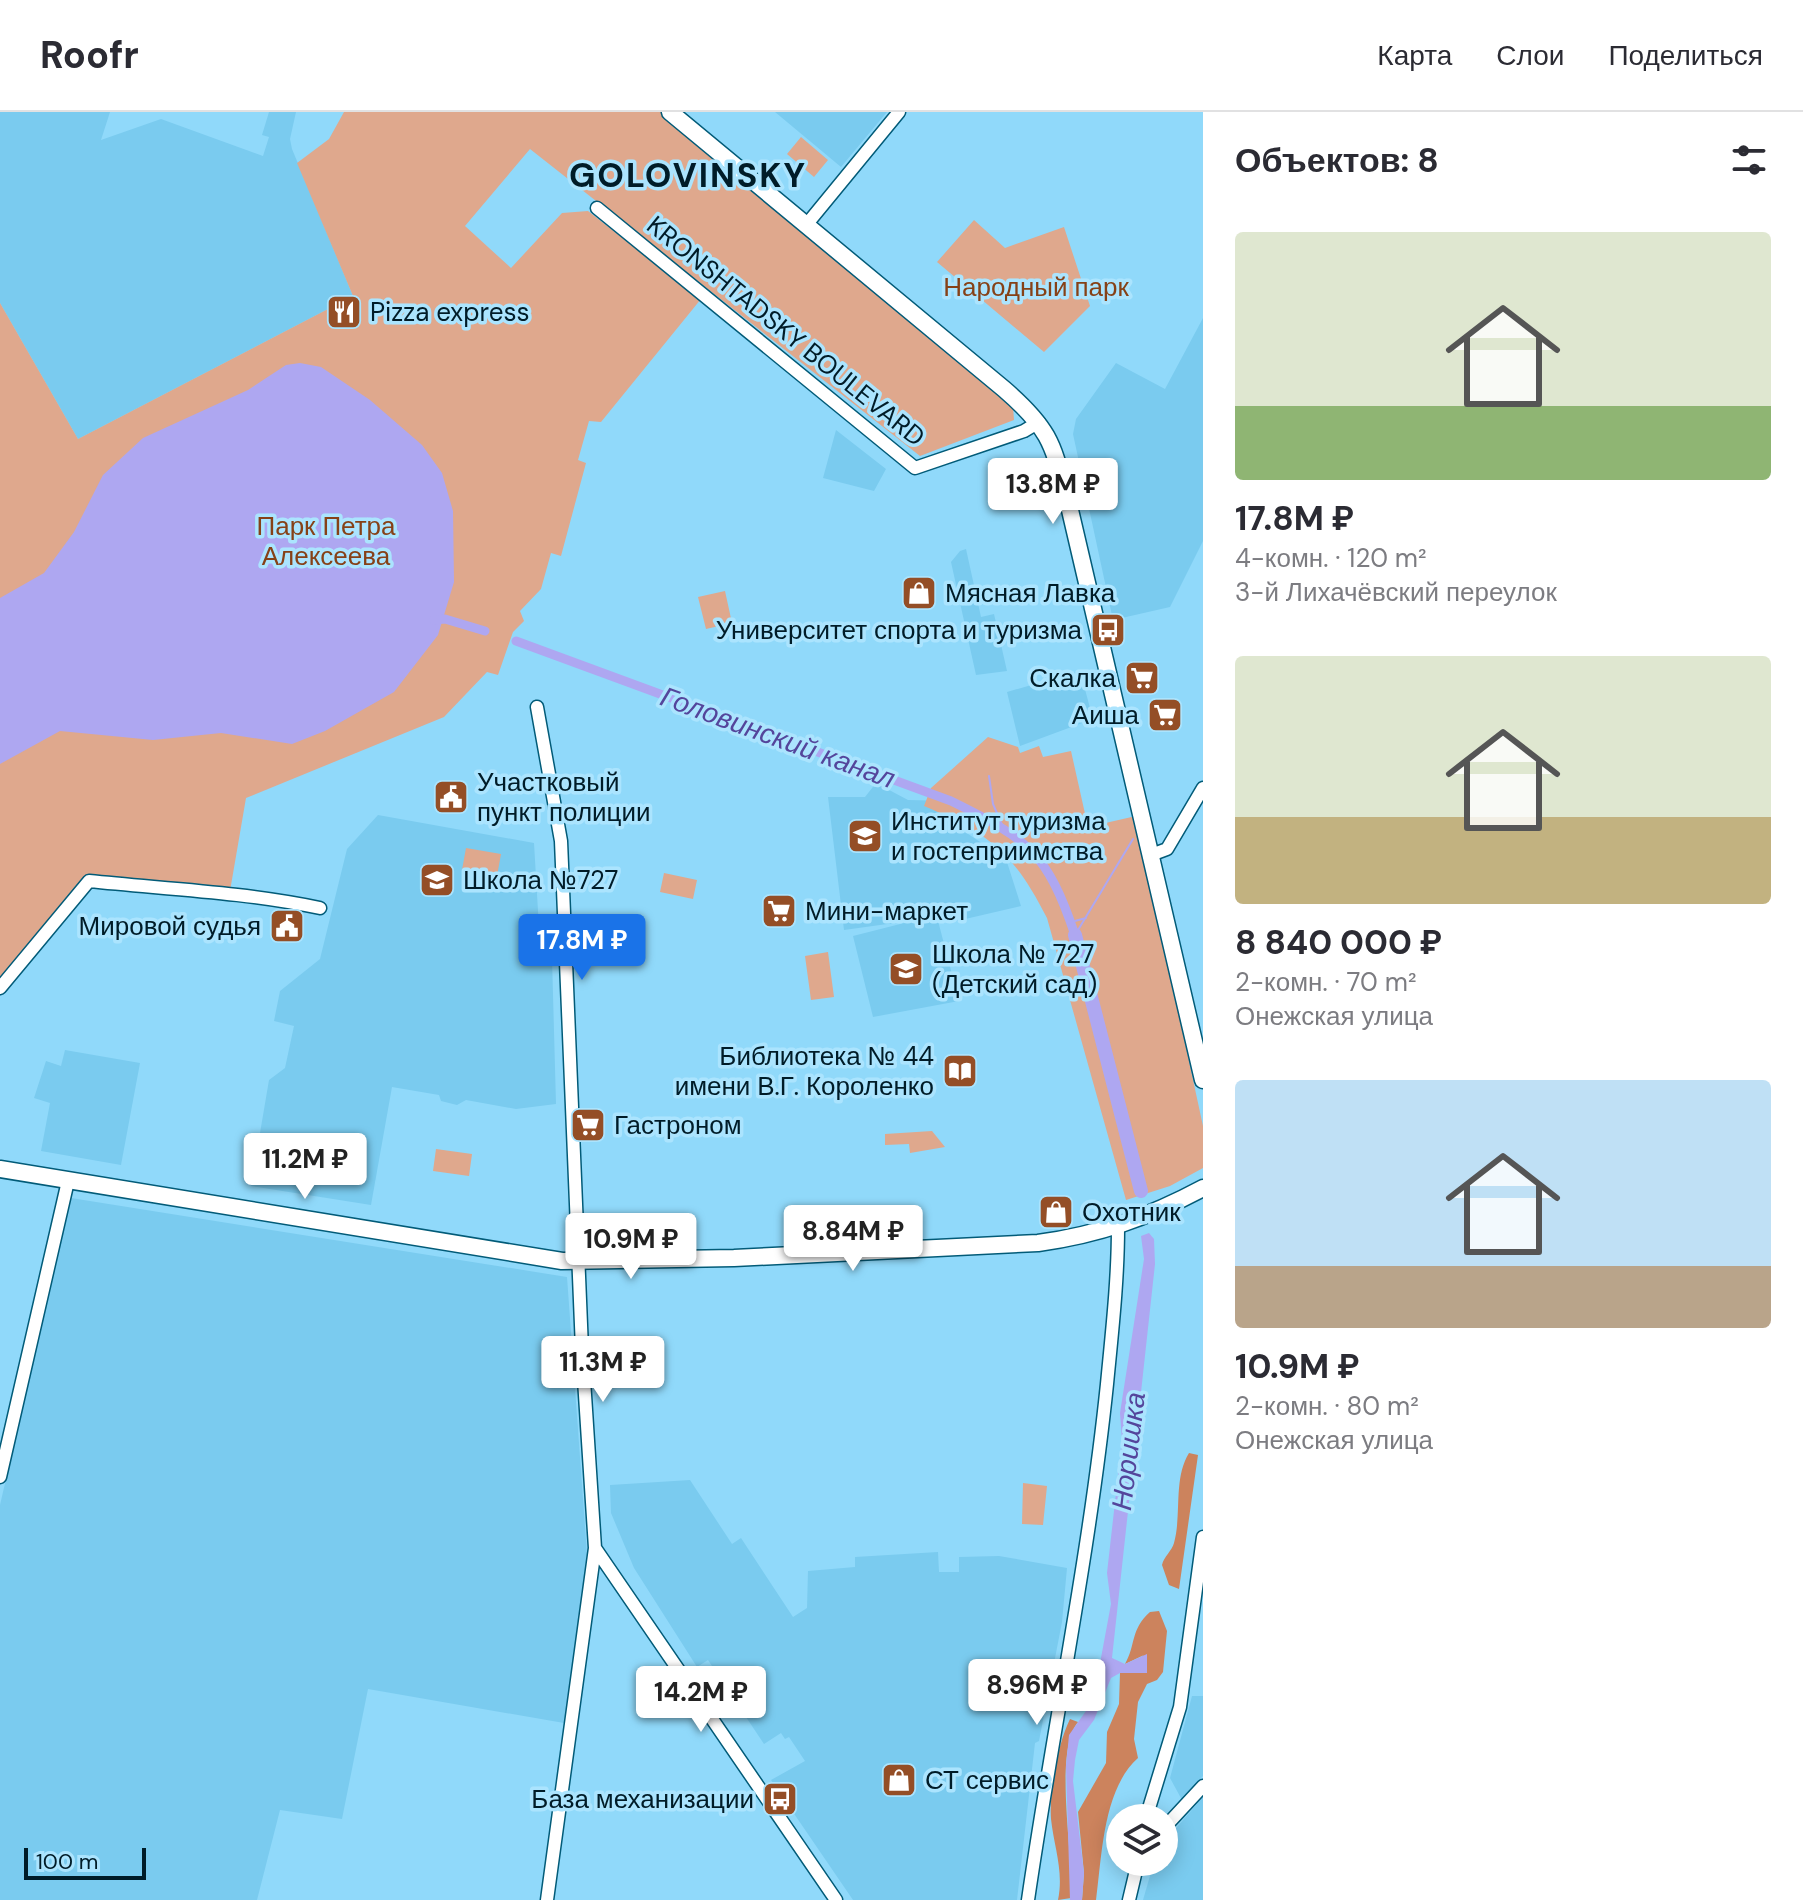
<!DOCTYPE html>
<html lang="ru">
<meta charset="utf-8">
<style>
:root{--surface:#fff;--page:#f2f2f3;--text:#2b2b33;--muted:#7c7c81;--line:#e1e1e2;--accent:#1a73e8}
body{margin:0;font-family:"DM Sans",sans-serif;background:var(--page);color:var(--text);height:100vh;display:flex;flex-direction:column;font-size:30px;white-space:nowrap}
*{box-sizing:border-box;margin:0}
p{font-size:26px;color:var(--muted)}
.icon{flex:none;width:44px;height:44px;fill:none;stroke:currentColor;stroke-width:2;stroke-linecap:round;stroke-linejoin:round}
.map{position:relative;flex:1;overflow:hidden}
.side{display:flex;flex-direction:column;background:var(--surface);width:600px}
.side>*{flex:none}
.tools{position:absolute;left:1106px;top:1692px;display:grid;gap:16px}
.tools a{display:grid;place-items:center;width:72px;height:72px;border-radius:50%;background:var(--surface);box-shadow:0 4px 20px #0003;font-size:40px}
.scale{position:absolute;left:24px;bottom:20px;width:122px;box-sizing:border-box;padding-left:8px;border:4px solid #001c28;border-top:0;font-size:22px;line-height:28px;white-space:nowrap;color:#001c28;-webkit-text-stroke:6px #abe4fe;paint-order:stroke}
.price{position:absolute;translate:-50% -68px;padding:0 18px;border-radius:8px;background:#fff;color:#222;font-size:26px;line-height:52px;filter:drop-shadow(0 2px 4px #0008)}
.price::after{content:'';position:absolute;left:50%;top:48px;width:24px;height:18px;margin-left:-12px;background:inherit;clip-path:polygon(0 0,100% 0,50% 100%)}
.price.current{background:var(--accent);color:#fff}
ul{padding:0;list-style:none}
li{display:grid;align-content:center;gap:16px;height:424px;padding:0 32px}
li span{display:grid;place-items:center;height:248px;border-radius:8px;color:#555}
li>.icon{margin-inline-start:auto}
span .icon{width:144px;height:144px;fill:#fffc;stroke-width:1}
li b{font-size:34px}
h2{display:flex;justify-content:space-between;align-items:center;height:96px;padding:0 32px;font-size:34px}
header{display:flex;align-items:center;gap:48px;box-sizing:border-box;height:112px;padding:0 40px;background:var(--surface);border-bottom:2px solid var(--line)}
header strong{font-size:38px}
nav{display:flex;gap:44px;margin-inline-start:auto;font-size:28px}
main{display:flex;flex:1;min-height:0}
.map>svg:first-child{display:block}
.built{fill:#7acbef}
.green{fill:#dfa88d}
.forest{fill:#cc835d}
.water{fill:#aea7f1}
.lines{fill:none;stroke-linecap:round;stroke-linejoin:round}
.stream{stroke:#aea7f1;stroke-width:2}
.canal{stroke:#aea7f1;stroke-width:9}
.river{stroke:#aea7f1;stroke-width:14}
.minor-casing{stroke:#025b78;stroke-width:15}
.major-casing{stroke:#025b78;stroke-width:19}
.minor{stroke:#fff;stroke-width:12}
.major{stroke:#fff;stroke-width:16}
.labels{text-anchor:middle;stroke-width:7;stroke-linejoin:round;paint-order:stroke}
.park-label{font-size:26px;fill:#864117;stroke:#abe4fe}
.poi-label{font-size:26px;fill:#001c28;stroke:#abe4fe;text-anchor:start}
.street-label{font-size:26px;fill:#001c28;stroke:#abe4fe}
.water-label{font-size:28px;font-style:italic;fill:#54459b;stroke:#abe4fe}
.district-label{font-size:34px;font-weight:bold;letter-spacing:2px;fill:#001c28;stroke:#abe4fe}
</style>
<header>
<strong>Roofr</strong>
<nav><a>Карта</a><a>Слои</a><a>Поделиться</a></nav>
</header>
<main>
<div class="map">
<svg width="1203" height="1788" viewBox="0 0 1203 1788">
<rect width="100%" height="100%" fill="#90d9fa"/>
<path class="built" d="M0 0H110L101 28 161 7 263 44 269 25 262 23 269 0H296L290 27 292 37 353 184 78 327 0 191Z
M775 0H887L841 55Z
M1203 206V429L1170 495 1113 508 1073 322 1076 307 1116 251 1165 277Z
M836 318 886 357 874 379 823 366Z
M966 437 981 505 994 502 1007 559 976 563 951 450 960 439Z
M1080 559 1093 607 1020 634 1007 580Z
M876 671 908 688 951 689 962 718 1006 747 1021 794 948 811 946 804 937 805 959 889 873 905 853 824 916 808 844 818 828 685H865Z
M378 703 534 731 539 816 536 842 552 846 556 992 516 997 466 988 457 993 441 989 439 983 392 975 371 1093 251 1074 269 968 285 956 294 914 274 909 280 879 320 847 347 737Z
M65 938 140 951 121 1053 41 1039 50 991 34 986 46 949 61 954Z
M71 1086 567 1165 587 1442 564 1611 368 1577 342 1707 280 1698 257 1788H0V1393Z
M690 1368 732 1432 741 1426 793 1505 807 1496 808 1459 855 1455V1445L938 1440 939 1460H959V1445L999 1444 1067 1456 1062 1510 1039 1629 1035 1631 1017 1788H853L771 1668 805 1649 789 1625 785 1627 781 1621 764 1632 708 1548 697 1555 634 1456 611 1401 610 1373Z
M1192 1584H1203V1664L1182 1688 1170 1666Z
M1203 1685V1788H1143L1154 1750H1164V1730Z"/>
<path class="green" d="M344 0H661L993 276 1013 295 1014 308 920 344 530 37 465 114 511 156 562 101 588 99 701 187 601 310 589 309 578 348 586 351 561 444 551 441 541 477 520 499 524 509 513 520 498 563 487 560 444 605 246 686 230 779 88 762 0 868V191L78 327 353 184 297 51 329 27Z
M801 25 828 48 814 65 787 42Z
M974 108 1005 136 1064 115 1090 194 1044 240 937 150Z
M725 479 732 511 706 517 698 485Z
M988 625 1018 635 1020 641 1039 634 1043 645 1071 639 1088 715 1136 704 1203 1014V1056L1170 1074 1126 1088 1047 806C1014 741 990 722 924 694L931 676Z
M466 736 501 742 497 764 462 758Z
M664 761 697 768 693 787 660 780Z
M828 840 834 885 811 888 805 844Z
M932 1019 945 1035 910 1041 909 1032 885 1033V1022Z
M436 1037 472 1042 469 1064 433 1059Z
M1023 1371 1047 1374 1043 1413 1022 1412Z"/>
<path class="forest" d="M1189 1341 1198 1343 1179 1477 1169 1473 1162 1453C1164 1444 1172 1439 1174 1431 1182 1402 1173 1367 1189 1341Z
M1159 1499 1167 1519 1163 1560 1157 1568 1147 1572 1138 1590 1134 1627 1138 1646C1103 1677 1102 1744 1096 1788H1082L1084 1761 1078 1700 1106 1651 1107 1620 1119 1592 1120 1561 1144 1543 1125 1552C1136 1533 1130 1518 1150 1500Z
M1070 1607 1078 1610C1053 1641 1074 1743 1071 1786L1058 1788C1064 1759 1054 1735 1051 1707 1049 1680 1058 1631 1070 1607Z"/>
<path class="water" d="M300 251 321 255 370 288 422 333 442 361 453 399 454 470 438 523 394 580 325 619 292 632 221 621 153 628 60 619 0 652V486L44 461 74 420 103 363 143 326 248 278 286 253Z
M1149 1121 1154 1127 1155 1152 1112 1546 1125 1552 1147 1542V1561H1120L1111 1566 1094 1608 1079 1628 1075 1648 1073 1669 1084 1761 1082 1788H1070L1066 1654 1069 1623 1093 1589 1111 1492 1107 1461 1122 1328 1120 1301 1144 1147 1141 1124Z"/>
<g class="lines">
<path class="stream" d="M989 664 993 692 1003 715
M1071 810 1086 806
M1075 823 1133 727"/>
<path class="canal" d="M434 508 445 507 485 519
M516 529 951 689C1028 727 1047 740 1075 823"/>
<path class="river" d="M1075 823 1141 1079"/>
<g class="minor-casing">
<path id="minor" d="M597 96 915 356 1024 319 1039 310
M807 112 899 0
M537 595 561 729 582 1237 595 1436 547 1788
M1151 743 1167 737 1203 676
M0 876 89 769C166 777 244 780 320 796
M0 1365 68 1069
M595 1436 836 1788
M1146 1706 1180 1595 1203 1425
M1164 1716 1203 1674
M1028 1788C1053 1616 1089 1446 1107 1272 1112 1220 1118 1168 1118 1115
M1129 1788 1138 1750"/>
</g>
<g class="major-casing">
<path id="major" d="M670 0 1004 277C1055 321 1053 336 1070 398L1203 968
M0 1057 562 1149 734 1146 1038 1131C1098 1123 1149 1105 1203 1076"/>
</g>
<use href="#minor" class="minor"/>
<use href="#major" class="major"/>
</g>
<defs>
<g id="restaurant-square" transform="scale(1.8)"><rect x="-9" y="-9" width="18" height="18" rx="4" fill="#944e26" stroke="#abe4fe"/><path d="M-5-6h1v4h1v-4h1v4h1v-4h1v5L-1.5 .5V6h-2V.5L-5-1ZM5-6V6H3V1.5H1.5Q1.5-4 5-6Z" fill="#fff"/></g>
<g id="shop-square" transform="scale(1.8)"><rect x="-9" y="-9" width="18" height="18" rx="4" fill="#944e26" stroke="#abe4fe"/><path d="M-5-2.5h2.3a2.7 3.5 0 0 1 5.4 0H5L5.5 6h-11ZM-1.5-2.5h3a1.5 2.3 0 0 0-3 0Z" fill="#fff"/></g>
<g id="bus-square" transform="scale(1.8)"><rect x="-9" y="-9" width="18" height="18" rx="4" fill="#944e26" stroke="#abe4fe"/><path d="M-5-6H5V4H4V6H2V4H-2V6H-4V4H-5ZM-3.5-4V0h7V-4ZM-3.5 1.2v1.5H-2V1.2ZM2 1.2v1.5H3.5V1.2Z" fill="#fff"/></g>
<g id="supermarket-square" transform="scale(1.8)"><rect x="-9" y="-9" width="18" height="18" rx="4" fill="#944e26" stroke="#abe4fe"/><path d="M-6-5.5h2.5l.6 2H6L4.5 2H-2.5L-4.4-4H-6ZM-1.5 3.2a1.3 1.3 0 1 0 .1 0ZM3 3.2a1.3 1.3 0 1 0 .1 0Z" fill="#fff"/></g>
<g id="civic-square" transform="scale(1.8)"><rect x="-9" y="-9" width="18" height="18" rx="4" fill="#944e26" stroke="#abe4fe"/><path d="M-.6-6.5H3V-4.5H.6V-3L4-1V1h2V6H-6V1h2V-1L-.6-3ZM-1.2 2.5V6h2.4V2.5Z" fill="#fff"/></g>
<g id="university-square" transform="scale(1.8)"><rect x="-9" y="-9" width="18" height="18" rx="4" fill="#944e26" stroke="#abe4fe"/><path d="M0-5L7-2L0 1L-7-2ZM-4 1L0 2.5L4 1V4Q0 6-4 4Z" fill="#fff"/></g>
<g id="school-square" transform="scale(1.8)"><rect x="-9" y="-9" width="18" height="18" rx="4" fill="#944e26" stroke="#abe4fe"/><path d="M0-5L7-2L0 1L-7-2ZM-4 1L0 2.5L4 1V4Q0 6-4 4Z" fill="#fff"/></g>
<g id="library-square" transform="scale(1.8)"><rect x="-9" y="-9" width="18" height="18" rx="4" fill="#944e26" stroke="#abe4fe"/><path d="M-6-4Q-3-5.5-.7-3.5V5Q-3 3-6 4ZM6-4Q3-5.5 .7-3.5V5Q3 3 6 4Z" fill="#fff"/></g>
</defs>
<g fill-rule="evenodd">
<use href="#restaurant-square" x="344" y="200"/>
<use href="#shop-square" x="919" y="481"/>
<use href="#bus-square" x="1108" y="518"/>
<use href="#supermarket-square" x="1142" y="566"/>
<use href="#supermarket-square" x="1165" y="603"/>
<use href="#civic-square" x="451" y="685"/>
<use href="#university-square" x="865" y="724"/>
<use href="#school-square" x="437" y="768"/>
<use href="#supermarket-square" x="779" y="799"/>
<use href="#civic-square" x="287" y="814"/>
<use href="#school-square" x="906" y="857"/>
<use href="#library-square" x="960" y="959"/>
<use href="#supermarket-square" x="588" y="1013"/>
<use href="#shop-square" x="1056" y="1100"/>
<use href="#shop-square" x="899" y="1668"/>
<use href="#bus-square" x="780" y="1687"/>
</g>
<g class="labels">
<g class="park-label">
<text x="1036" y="184">Народный парк</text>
<text x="326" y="423">Парк Петра<tspan x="326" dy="30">Алексеева</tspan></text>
</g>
<g class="poi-label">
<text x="370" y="209">Pizza express</text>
<text x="945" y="490">Мясная Лавка</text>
<text x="1082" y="527" text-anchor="end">Университет спорта и туризма</text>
<text x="1116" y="575" text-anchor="end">Скалка</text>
<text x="1139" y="612" text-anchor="end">Аиша</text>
<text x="477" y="679">Участковый<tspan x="477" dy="30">пункт полиции</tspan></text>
<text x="891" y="718">Институт туризма<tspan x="891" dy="30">и гостеприимства</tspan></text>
<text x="463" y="777">Школа №727</text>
<text x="805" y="808">Мини-маркет</text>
<text x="261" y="823" text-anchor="end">Мировой судья</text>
<text x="932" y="851">Школа № 727<tspan x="932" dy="30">(Детский сад)</tspan></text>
<text x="934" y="953" text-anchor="end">Библиотека № 44<tspan x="934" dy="30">имени В.Г. Короленко</tspan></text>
<text x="614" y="1022">Гастроном</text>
<text x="1082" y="1109">Охотник</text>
<text x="925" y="1677">СТ сервис</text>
<text x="754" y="1696" text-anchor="end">База механизации</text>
</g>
<g class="street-label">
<text transform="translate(786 219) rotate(39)" y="9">KRONSHTADSKY BOULEVARD</text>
</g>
<g class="water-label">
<text transform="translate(778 625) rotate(20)" y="10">Головинский канал</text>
<text transform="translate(1128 1339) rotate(-83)" y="10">Норишка</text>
</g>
<g class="district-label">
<text x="688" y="75">GOLOVINSKY</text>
</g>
</g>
</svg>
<div class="tools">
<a><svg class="icon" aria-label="layers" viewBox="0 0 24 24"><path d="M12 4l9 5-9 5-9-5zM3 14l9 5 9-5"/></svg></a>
</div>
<div class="scale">100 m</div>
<b class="price" style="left:1053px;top:414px">13.8M ₽</b>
<b class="price current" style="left:582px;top:870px">17.8M ₽</b>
<b class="price" style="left:305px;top:1089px">11.2M ₽</b>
<b class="price" style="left:853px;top:1161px">8.84M ₽</b>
<b class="price" style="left:631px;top:1169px">10.9M ₽</b>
<b class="price" style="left:603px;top:1292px">11.3M ₽</b>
<b class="price" style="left:1037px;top:1615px">8.96M ₽</b>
<b class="price" style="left:701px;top:1622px">14.2M ₽</b>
</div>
<section class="side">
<h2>Объектов: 8<svg class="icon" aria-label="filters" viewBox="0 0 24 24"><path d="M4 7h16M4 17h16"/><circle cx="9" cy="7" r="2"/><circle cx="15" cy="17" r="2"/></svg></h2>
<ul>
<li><span style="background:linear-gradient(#dfe7d0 70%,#8fb573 0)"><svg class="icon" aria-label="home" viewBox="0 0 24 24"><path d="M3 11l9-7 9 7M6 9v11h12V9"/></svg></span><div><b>17.8M ₽</b><p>4-комн. · 120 m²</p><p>3-й Лихачёвский переулок</p></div></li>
<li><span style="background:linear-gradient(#dfe7d0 65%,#c2b280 0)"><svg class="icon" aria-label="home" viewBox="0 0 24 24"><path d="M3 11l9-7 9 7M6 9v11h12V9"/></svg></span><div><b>8 840 000 ₽</b><p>2-комн. · 70 m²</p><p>Онежская улица</p></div></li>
<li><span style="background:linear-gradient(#bfe0f5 75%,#b9a48a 0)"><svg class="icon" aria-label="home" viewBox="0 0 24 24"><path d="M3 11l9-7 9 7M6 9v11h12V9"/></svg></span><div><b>10.9M ₽</b><p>2-комн. · 80 m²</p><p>Онежская улица</p></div></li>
</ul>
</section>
</main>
